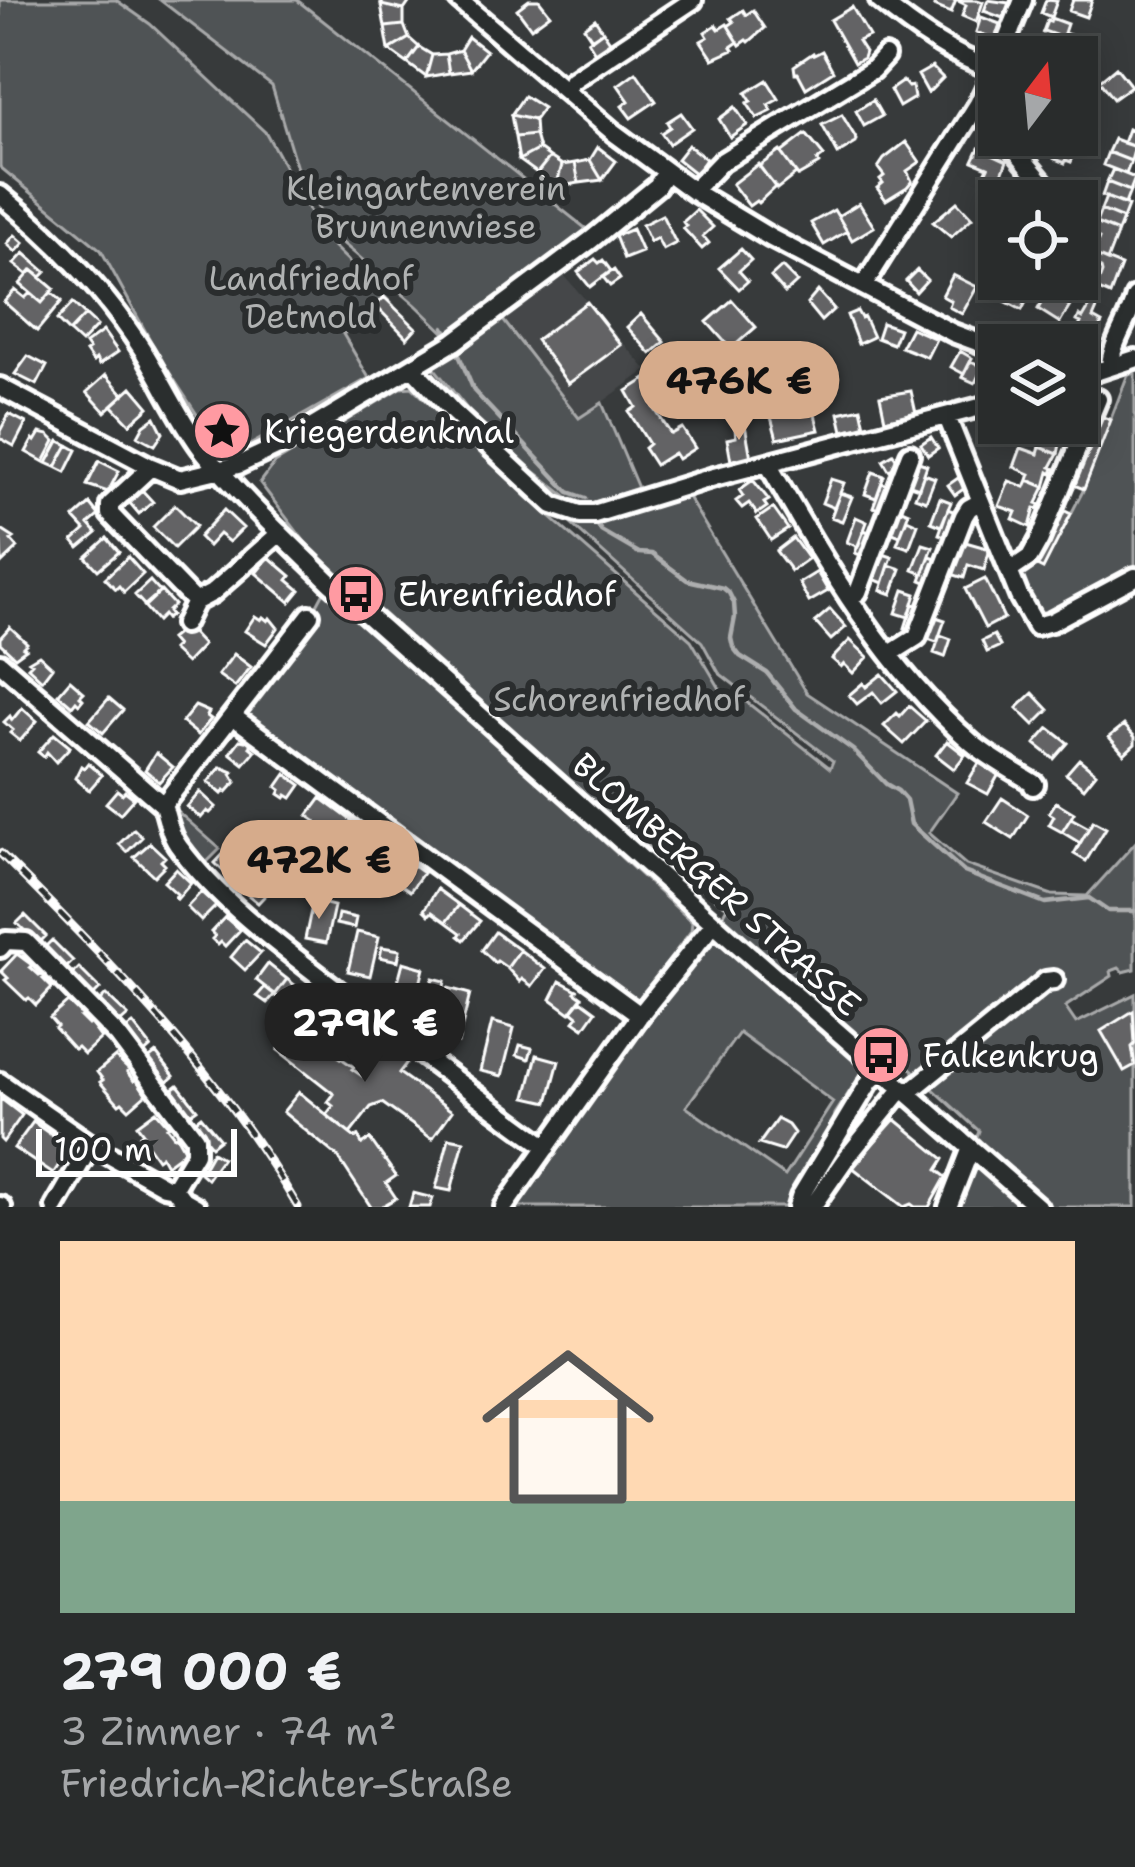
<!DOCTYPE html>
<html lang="de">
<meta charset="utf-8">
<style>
:root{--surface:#292c2c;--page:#313434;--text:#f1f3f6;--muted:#a5a7a9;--line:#454848;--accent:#d6ab8b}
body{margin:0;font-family:"Shantell Sans",sans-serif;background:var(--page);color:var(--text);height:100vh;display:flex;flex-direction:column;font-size:45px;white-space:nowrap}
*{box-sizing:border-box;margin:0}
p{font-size:39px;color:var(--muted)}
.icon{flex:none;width:66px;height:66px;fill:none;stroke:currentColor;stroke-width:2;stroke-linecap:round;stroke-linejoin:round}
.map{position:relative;height:1207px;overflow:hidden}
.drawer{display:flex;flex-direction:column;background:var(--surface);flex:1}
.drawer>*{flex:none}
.needle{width:78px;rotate:16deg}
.tools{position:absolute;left:978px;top:36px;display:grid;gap:24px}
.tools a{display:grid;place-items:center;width:120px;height:120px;border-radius:0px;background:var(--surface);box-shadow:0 6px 30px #0003,0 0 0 3px var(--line);font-size:60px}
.scale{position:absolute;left:36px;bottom:30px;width:201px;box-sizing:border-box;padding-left:12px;border:6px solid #fff;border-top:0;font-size:33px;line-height:42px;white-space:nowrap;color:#fff;-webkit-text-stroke:9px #2a2d2e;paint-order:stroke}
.price{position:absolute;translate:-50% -102px;padding:0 27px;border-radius:42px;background:var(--accent);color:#111;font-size:39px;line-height:78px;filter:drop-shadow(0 3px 6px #0008)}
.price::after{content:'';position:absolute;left:50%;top:72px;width:36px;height:27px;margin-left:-18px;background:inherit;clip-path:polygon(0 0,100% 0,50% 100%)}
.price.on{background:#222;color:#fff}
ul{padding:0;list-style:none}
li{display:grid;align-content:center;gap:24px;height:636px;padding:0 60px}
li span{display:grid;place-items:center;height:372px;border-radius:0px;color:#555}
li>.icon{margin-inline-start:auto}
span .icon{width:216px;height:216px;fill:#fffc;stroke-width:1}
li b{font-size:51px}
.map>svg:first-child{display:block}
.built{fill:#444748}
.green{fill:#505354;stroke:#a8a9aa;stroke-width:3;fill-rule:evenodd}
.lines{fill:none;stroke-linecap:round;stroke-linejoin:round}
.stream{stroke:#adaeaf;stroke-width:4.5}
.building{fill:#636465;stroke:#fff;stroke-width:3}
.minor-casing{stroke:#fff;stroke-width:26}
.minor{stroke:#2a2d2e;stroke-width:16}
.rail-casing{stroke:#fff;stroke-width:9}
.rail{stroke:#2a2d2e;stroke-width:4.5;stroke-dasharray:14;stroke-linecap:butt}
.labels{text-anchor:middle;stroke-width:12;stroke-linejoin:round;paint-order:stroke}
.park-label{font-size:33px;fill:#b0b2b2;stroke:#2a2d2e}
.poi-label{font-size:33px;fill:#fff;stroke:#2a2d2e;text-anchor:start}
.street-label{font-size:33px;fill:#fff;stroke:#2a2d2e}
</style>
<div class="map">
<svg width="1135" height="1207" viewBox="0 0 1135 1207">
<rect width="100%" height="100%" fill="#373a3b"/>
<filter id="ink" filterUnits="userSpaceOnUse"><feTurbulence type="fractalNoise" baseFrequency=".00833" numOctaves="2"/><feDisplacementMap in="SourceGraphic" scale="24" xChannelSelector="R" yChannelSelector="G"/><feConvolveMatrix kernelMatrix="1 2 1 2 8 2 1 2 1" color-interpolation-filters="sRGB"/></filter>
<g filter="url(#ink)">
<path class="built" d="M563 274 647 370 579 419 503 320Z"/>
<path class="green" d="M0 0H116L150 24 266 133 323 236 393 305 343 334 369 378 248 446 227 450 215 442 160 358 101 250 0 167Z
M160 0H297L589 231 449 337 416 305 333 235 298 172 272 86Z
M503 320 579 418 602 403 638 488 580 507 535 472 471 414 432 365Z
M1128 374H1135V573L1038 621 1019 580 1022 570 1031 563 1043 568 1084 489Z
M412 387 527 497 691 640 722 692 744 700 830 768 833 761 719 673 702 642 570 523 685 492 807 693 957 793 929 833 966 865 1052 895 1087 896 1135 843V969L1123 972 1119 968 1111 971 1112 976 1065 1007 1076 1023 1135 994V1207H952L979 1131 906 1064 859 1077 835 1114 829 1144 799 1185 788 1207H511L709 941 727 907 621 826 308 546 260 483 275 463 401 388ZM739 1033 833 1102 785 1176 686 1107Z
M326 588 692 922 691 931 637 1003 242 717 311 616Z
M177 811 220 849 206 863C190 847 181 834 177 811Z"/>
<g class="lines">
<path class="stream" d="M444 327 450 338
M456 348 474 391 569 492 586 498
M595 520 601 531 639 553 652 554 687 580 723 588 729 593 734 603 735 617 731 638 733 647 740 656 767 673 796 709 853 750 886 784 898 791 906 800 911 824 964 872 1045 903 1089 898 1108 911H1135"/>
</g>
<path class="building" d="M384 0H411L404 10 381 5Z
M529 0H539L550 14 531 28 517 9Z
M936 0H956L951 13 934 6Z
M977 0 983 2 976 22 962 16 966 5 956 0Z
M988 0 1009 3 1003 18 984 11Z
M1046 0 1057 1 1051 17 1041 13Z
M1073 0H1092L1086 17 1069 11Z
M381 5 404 10V25L385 27Z
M852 7 869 36 858 41 865 52 863 58 854 63 830 20Z
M743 10 746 15 753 10 765 28 749 42 747 40 740 45 728 26 734 22 731 18Z
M981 17 1000 24 995 39 976 32Z
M1048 17 1067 24 1064 33 1073 36 1067 55 1050 49 1055 35 1044 31 1042 34 1047 21 1050 22 1051 18Z
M595 19 603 31 592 39 584 27Z
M727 24 740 45 738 42 731 47 733 50 713 59 701 41 708 37 705 32 716 25 719 29Z
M404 25 409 38 389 50 385 27Z
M603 31 611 43 604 53 602 50 596 54 588 41Z
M468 37 486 51 471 70 460 50Z
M409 38 419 47 407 63 389 50Z
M419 47 432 55 426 77 407 63Z
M460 50 471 70 449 73 446 54Z
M822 51 833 71 806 88 798 73H795L794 66 813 53 814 55Z
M446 54 449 73 426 77 432 55Z
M932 67 943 78 928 93 918 75Z
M1116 67 1131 86 1113 99 1099 81Z
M636 72 656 101 631 118 622 106 629 101 618 85Z
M767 80 779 99 768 105 772 111 757 118 747 103 751 101 746 93Z
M903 81 908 87 912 86 914 98 899 107 890 90Z
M524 96 543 108 534 120 511 115Z
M873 100 882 116 864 126 856 111Z
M735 107 747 125 730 137 719 119Z
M681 113 692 128 669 144 661 133 670 127 667 122Z
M511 115 534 120 535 135 515 137Z
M842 115 857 140 856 143 838 154 822 125Z
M1128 129 1135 132V147L1123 143Z
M806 134 824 156 817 161 819 164 798 176 781 153Z
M535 135 539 149 519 160 515 137Z
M1051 135H1071L1068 142 1078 146 1071 162 1066 160 1065 163 1053 158 1055 159 1060 147 1048 143Z
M1114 139 1135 147 1131 161 1108 152Z
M906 142 920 162 907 171 912 181 907 187 886 200 877 188 883 183 880 179 884 176 878 168 884 159Z
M688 145 706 159 696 174 677 159Z
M598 147 616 161 602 180 590 160Z
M979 148 1007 161 997 186 982 180 988 167 973 161Z
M539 149 550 157 537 173 519 160Z
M780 151 796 174 777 189 759 166Z
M1108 152 1131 161 1126 174 1103 165Z
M550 157 562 165 556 187 537 173Z
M590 160 602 180 579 183 575 163Z
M575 163 579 183 556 187 562 165Z
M758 164 775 187 758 203 756 201 749 206 732 184Z
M1113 169 1135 178 1130 191 1107 182Z
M999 180 1024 190 1023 201H1007L1006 194 995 190Z
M1107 182 1130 191 1125 204 1102 196Z
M1106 197 1128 206 1123 219 1101 210Z
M957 202 972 218 951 237 933 222Z
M859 203 874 227 852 240 838 216Z
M696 210 713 227 703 236 709 243 702 249 683 228 686 226 683 222Z
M834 210 847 231 824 245 811 223Z
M1101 210 1123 219 1118 232 1096 223Z
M662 215 676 243 663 250 657 238 650 242 642 225Z
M1090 221 1118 232 1107 261 1093 255 1099 239 1086 231Z
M632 229 642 252 624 259 615 236Z
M15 235 24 243 16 252 7 244Z
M1077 245 1085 248 1081 258 1090 262 1083 281 1077 278Z
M741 249 751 260 739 271 748 281 739 289 719 268Z
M24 253 46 272 41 277 32 270 28 275 14 264Z
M1093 255 1121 266 1110 295 1096 289 1102 273 1101 269 1089 264Z
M595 259 599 263 603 260 611 271 590 287 578 272Z
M782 267 797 282 785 293 771 277Z
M32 270 54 289 42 303 20 284Z
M614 270 620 279 610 286 603 277Z
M917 270 927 280 916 292 906 281Z
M953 275 977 287 962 314 949 307 951 301 942 296Z
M1008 281 1032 290 1022 310 1005 301 1007 297 1001 294Z
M15 290 25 298 30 293 42 303 51 292 62 301 37 331 4 302Z
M818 291 834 309 821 321 807 304Z
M1047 293 1070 306 1060 323 1038 309Z
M384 297 416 328 407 338 376 306Z
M732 300 756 327 731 349 707 322Z
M1093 301 1099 304 1093 318 1102 323 1094 338 1078 329 1081 323 1077 321 1079 316 1083 318Z
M587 302 621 345 568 384 536 340Z
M73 303 85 315 69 332 57 320Z
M857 311 861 318 864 317 873 337 858 344 847 315Z
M641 314 665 342 651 354 627 327Z
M85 315 97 326 81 343 69 332Z
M882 323 899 329 893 344 877 338Z
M911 328 936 339 927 357 901 347Z
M103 331 118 352 99 365 96 359 93 362 86 352 89 350 85 344Z
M960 351 972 358 964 374 951 367Z
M778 354 793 372 763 396 748 377Z
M28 356 47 366 37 385 15 374Z
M971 361 983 367 975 383 962 377Z
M730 368 737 378 724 386 717 376Z
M106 375 124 395 105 412 87 392Z
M646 379 662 403 654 408 671 434 682 428 695 448 678 459 674 453 655 465 644 448 649 444 629 412 636 407 627 391Z
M132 387 149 407 130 424 112 405Z
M911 391 916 413 885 420 880 396Z
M813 407 819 430 777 439 771 417Z
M861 408 865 426 853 432 850 429 843 431 839 413Z
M9 414 26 423 14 446 0 438V431Z
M1097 415 1111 420 1084 489 1071 484Z
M155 417 163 433 155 445 138 436 144 425Z
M744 419 751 458 731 461 727 439 736 437 734 421Z
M1031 423H1070L1063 434 1067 435 1065 440 1061 439 1058 454 1040 447 1043 441 1027 434Z
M40 433 49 435 55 441 44 462 26 452 33 439 35 441Z
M931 437 938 448 928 455 921 444Z
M59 441 68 445 56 467 47 463Z
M68 445 77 450 66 472 56 467Z
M1040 447 1058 454 1051 467 1054 468 1052 474 1049 472 1045 487 1028 480 1030 474 1014 467 1021 448 1038 454Z
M893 454 900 464 889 470 883 460Z
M99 461 119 471 108 492 87 485Z
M916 461 927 465 919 488 907 484Z
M873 472 884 476 876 498 865 494Z
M924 474 935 478 926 501 915 497Z
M958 478 965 488 955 495 948 485Z
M831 479 844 483 834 508 822 503Z
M753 480 769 500 764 503 767 507 757 514 749 503 742 508 736 501 743 496 739 490Z
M1028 480 1045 487 1037 503 1040 504 1039 509 1035 508 1030 527 1013 519 1016 512 999 506 1009 481 1025 487Z
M882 483 894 487 885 512 873 507Z
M141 489 153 502 139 514 128 501Z
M840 493 852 497 842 521 831 517Z
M940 498 951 502 941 526 931 522Z
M90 504 99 515 89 524 97 533 79 548 73 541 85 530 74 518Z
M175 505 196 526 174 548 153 527Z
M773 508 788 529 771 540 757 519Z
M899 508 909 512 900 536 890 532Z
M1059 508 1071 514 1043 569 1031 563Z
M948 509 960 514 951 538 939 534Z
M224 510 243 528 229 542 219 534 208 546 199 537Z
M856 517 867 522 858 547 847 542Z
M907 519 918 524 909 548 897 544Z
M0 529 14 538 11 540 18 548 2 563Z
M864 530 876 535 867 558 855 553Z
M107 538 119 552 98 570 86 557Z
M793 538 808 559 791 571 776 551Z
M962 541 990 549 984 570 968 565 964 578 951 574Z
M923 544 933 547 923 574 913 570Z
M880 553 892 557 883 583 871 578Z
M930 556 942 560 933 585 921 580Z
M128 557 143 574 124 592 119 586 116 589 105 578Z
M269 557 291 576 288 580 300 590 290 602 256 573Z
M889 565 901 569 892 594 881 590Z
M817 572 828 591 809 602 799 583Z
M985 579 1004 618 985 628 965 589Z
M150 581 160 592 145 606 135 595Z
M904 590 916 594 909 617 896 613Z
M161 591 174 605 168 611 171 615 166 619 163 615 157 621 144 606Z
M913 603 924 607 916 631 905 628Z
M830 609 846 627 831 640 815 622Z
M255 616 261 620 263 617 268 621 270 618 278 628 266 644 245 631Z
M933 616 945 620 937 642 925 638Z
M10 627 27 643 23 647 26 649 15 657 0 643V638Z
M189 630 203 645 186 663 172 650 176 646 170 639 180 631 184 635Z
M940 635 951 639 945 657 934 653Z
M994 635 1000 646 987 652 982 641Z
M850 640 868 657 853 673 844 664 841 667 832 659Z
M234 654 251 667 235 687 218 675Z
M39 655 52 667 42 680 28 667 32 663 29 661Z
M882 674 897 691 882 703 873 692 857 704 849 695 863 683 866 687Z
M70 680 84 692 80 696 83 699 79 704 76 701 72 706 58 694Z
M1033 693 1049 710 1034 725 1017 708Z
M109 698 123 710 103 733 89 721Z
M195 706 209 712 207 716 211 719 198 735 182 722Z
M909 706 926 721 904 744 884 726 897 713 900 716Z
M22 708 37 721 20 741 10 733 13 730 4 722 10 716 12 720Z
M1124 725 1135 737V744L1124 754 1109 737Z
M1049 728 1068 743 1054 759 1035 744Z
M54 734 70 747 56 762 47 752 44 757 38 752Z
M247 738 253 743 250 747 255 751 244 764 230 753 240 740 245 741Z
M947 741 965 755 954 769 936 755Z
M156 753 173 767 159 782 145 770Z
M1079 759 1096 773 1084 788 1066 774Z
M88 763 102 775 89 790 75 778 81 766 84 768Z
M979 763 999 774 988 794 967 783Z
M221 767 233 772 231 774 236 782 227 792 225 790 222 794 208 782Z
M286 774 301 785 292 798 287 795 285 798 279 794 281 790 277 787Z
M117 790 122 794 125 791 134 798 120 814 106 803Z
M200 792 216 807 210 813 207 811 201 818 187 807Z
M321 798 363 829 350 848 341 841 339 843 333 838 334 836 322 826 320 829 313 824 315 821 308 816Z
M1002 798 1028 815 1013 839 986 822Z
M1056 802 1074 813 1062 832 1049 825 1054 816 1049 813Z
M1071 818 1089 828 1080 843 1062 832Z
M1093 821 1106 828 1086 861 1074 854Z
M134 829 142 837 127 852 119 844Z
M150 843 165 857 161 861 165 865 154 876 134 857Z
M385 846 423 873 410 891 372 864Z
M228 849H232L247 863 231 879 215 863Z
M276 853 292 867 275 885 259 871Z
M176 869 191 883 177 899 175 897 177 894 164 882Z
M259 871 275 885 258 903 242 890Z
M437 889 459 905 446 922 432 912 429 915 424 910Z
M201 892 216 906 201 921 187 907Z
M313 901 334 906 326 943 305 939Z
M459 905 480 921 464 940 459 936 461 933 446 922Z
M338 914 356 918 354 928 336 924Z
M25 915 46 936 38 944 17 923Z
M225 917 240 930 225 946 221 942 218 945 212 939 215 936 211 932Z
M357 932 379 937 370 976 348 971Z
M495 932 520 950 507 968 497 961 495 963 482 950Z
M52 940 73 961 65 969 44 948Z
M245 940 261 953 245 970 231 957Z
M382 947 400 950 398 961 380 957Z
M520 950 545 969 532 986 522 979 520 982 507 968Z
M17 954 32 965 30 967 39 975 41 973 45 978 43 979 52 988 36 1005 29 998 26 1000 5 980 8 978 1 971Z
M403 962 424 968 414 1009 392 1004Z
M268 964 287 979 275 995 256 980Z
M79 968 100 989 92 997 71 976Z
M433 978 445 981 443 992 430 989Z
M287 979 306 994 294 1010 275 995Z
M560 981 577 990 575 992 582 997 570 1013 551 999Z
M265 987 275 994 267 1003 257 996Z
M448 988 470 994 458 1043 436 1038Z
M106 995 128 1016 119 1024 98 1003Z
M581 1000 596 1011 584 1028 574 1021 578 1016 572 1011Z
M319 1001 334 1016 318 1032 303 1017Z
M68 1002 82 1015 80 1017 88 1025 90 1023 101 1038 84 1054 77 1047 74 1049 55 1028 57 1026 50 1018Z
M1133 1011 1135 1044 1132 1047 1135 1065 1124 1071 1101 1031Z
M300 1022 318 1035 314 1040 354 1067 352 1069 362 1076 386 1044 408 1061 399 1073 452 1111 432 1139 382 1103 371 1107 350 1134 326 1115 333 1106 328 1102 334 1094 278 1050Z
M492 1022 514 1028 502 1076 480 1071Z
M133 1024 151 1047 142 1055 124 1031Z
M520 1045 532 1048 529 1059 517 1055Z
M156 1053 174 1076 165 1084 147 1060Z
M537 1055 559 1061 548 1102 526 1097Z
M115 1057 129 1070 127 1072 134 1081 136 1079 146 1094 129 1109 122 1102 119 1104 105 1088 100 1082 103 1080 97 1072Z
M178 1085 197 1109 187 1116 169 1092Z
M299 1092 355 1138 358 1136 362 1144 370 1139 396 1176 386 1183 396 1198 381 1207H371L338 1157 283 1112Z
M0 1098 22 1115 3 1142 0 1139Z
M156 1111 169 1126 167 1127 174 1136 176 1135 185 1151 166 1165 161 1156 157 1159 140 1135 143 1133 137 1125Z
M201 1116 220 1139 211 1146 192 1123Z
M777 1119 788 1125 794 1133 782 1151 759 1144Z
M895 1119 944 1159 937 1170 946 1177 929 1207H915L911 1204 904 1207 852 1167Z
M33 1122 70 1148 53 1174 14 1148Z
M449 1138 464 1141 451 1191 436 1188Z
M212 1152 222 1158 207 1179 200 1173Z
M413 1193 433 1198 430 1207H409Z"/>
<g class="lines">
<g class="minor-casing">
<path id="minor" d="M459 0 613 132 693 191 771 238 953 333 999 350
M879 0C914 29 951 55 994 70
M1000 57 1023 0
M564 90 573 80 693 0
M1003 135 1058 201
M693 191 721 162 872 70 885 56
M0 195C56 240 105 291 144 352 163 383 179 418 201 448 239 496 286 539 330 582L736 943 1038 1207
M864 285 978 104 999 60
M1110 367C1111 343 1129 321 1135 297
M414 369 453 412 553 505 580 514H594L714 477 999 402
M1077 378 1135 359
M0 387 151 467 180 479 238 465 289 441 454 342 591 240 657 186 666 172
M947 417 1019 596 1036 626 1051 622 1135 577
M768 464C825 563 885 668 972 743 991 759 1014 771 1035 784L1033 786
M151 467 110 505V514L195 602 212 593 280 533
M1011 570 1030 557 1040 539 1098 399
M849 598 858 592 910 454
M184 624 195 602
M890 654 917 637 964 516 969 508 980 502
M0 663 163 805
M234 717 640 1015
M163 805C168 820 170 836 180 848 220 902 279 945 331 985 402 1041 474 1094 547 1147
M163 805 310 615
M0 948 6 941 26 942 118 1036 195 1138V1153L174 1188 164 1186 91 1145 0 1082
M908 1093 1046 981 1054 980
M174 1188 182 1199 196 1207
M0 1206 2 1207
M55 1207 91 1145
M504 1207 640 1015 714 923
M797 1207 800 1197 870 1081 882 1070
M812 1207 844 1161 903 1088
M948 1207 971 1148"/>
</g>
<use href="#minor" class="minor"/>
<g class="rail-casing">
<path id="rail" d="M0 853C110 962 219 1072 298 1207"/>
</g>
<use href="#rail" class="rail"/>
</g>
</g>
<defs>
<g id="sight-disc" transform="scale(3)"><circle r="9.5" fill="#ff9aa2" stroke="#2a2d2e"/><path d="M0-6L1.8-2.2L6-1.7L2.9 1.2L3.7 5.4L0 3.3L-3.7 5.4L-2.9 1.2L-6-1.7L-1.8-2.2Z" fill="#111"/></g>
<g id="bus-disc" transform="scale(3)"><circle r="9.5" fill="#ff9aa2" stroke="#2a2d2e"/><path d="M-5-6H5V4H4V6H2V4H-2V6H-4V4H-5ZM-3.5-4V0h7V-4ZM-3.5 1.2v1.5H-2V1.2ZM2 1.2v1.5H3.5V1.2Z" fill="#111"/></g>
</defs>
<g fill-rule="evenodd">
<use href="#sight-disc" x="222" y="431"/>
<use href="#bus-disc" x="356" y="594"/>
<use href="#bus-disc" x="881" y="1055"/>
</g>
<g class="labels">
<g class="park-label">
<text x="426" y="200">Kleingartenverein<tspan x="426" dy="38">Brunnenwiese</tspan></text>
<text x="311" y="290">Landfriedhof<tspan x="311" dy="38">Detmold</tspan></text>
<text x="619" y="711">Schorenfriedhof</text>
</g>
<g class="poi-label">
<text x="264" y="443">Kriegerdenkmal</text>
<text x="398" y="606">Ehrenfriedhof</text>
<text x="923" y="1067">Falkenkrug</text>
</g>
<g class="street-label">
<text transform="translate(717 884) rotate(42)" y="12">BLOMBERGER STRASSE</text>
</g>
</g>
</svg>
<div class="tools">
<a><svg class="needle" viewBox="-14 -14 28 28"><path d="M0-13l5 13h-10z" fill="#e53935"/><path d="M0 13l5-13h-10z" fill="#a5a7a9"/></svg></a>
<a><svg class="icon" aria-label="locate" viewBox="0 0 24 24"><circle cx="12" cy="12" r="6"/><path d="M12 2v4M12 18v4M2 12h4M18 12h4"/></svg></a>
<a><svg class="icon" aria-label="layers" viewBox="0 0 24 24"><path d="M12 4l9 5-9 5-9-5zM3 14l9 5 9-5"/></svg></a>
</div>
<div class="scale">100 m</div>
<b class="price" style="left:739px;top:443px">476K €</b>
<b class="price" style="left:319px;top:922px">472K €</b>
<b class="price on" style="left:365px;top:1085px">279K €</b>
</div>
<section class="drawer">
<ul>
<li><span style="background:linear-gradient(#ffd9b3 70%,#7fa58c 0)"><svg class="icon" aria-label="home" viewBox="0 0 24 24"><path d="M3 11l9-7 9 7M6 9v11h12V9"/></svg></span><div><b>279 000 €</b><p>3 Zimmer · 74 m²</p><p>Friedrich-Richter-Straße</p></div></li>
</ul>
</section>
